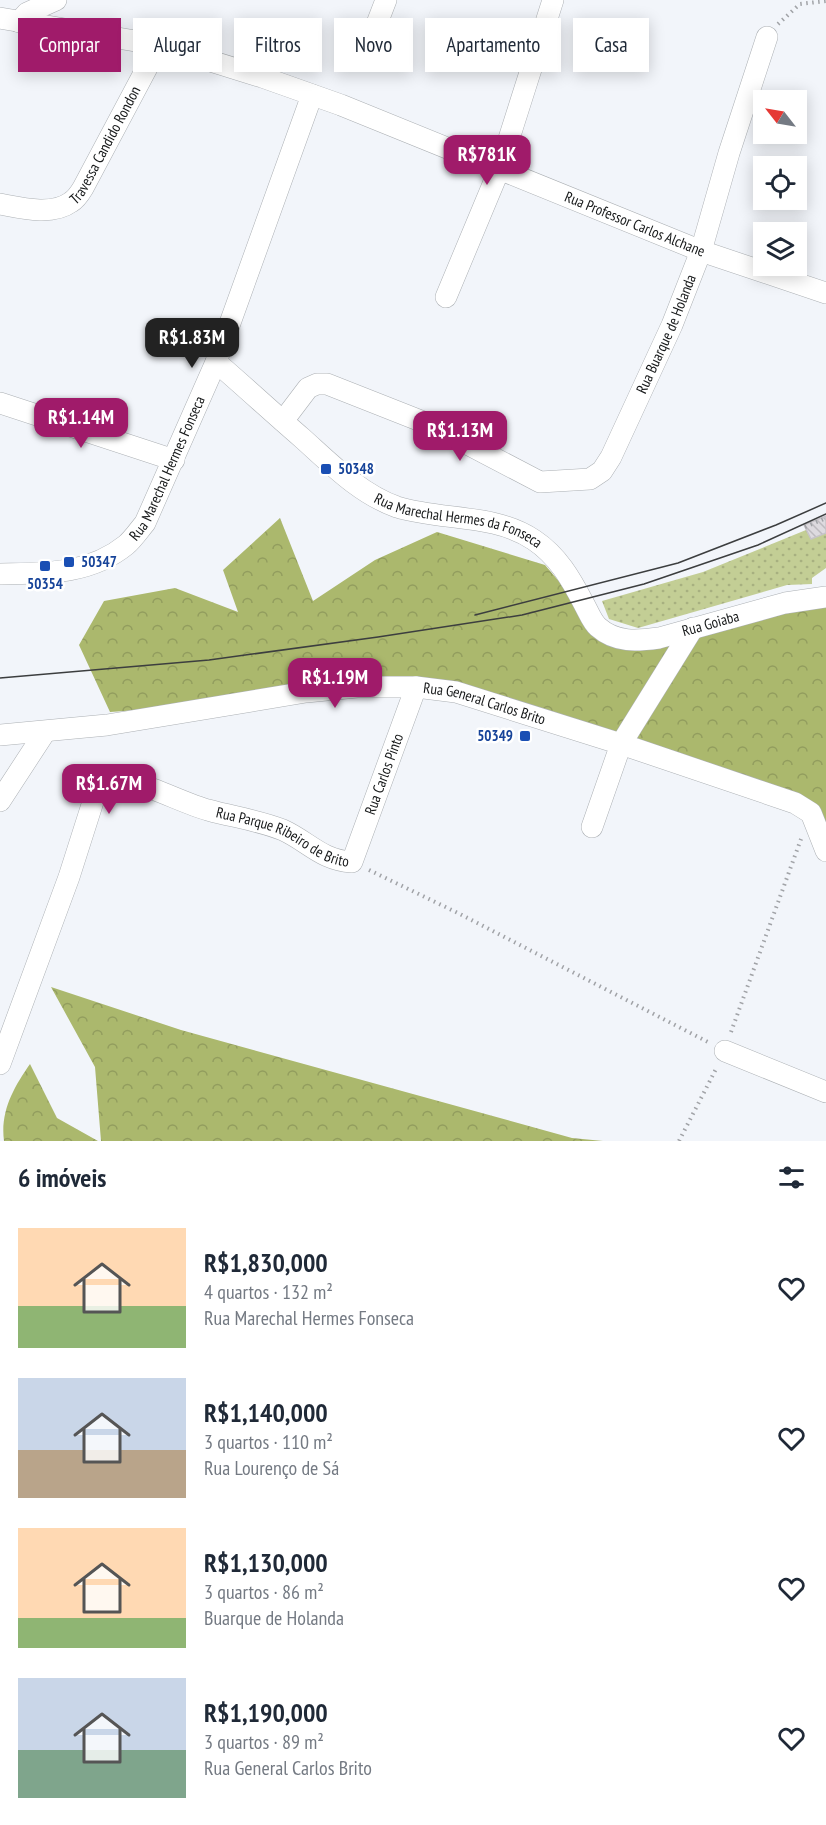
<!DOCTYPE html>
<html lang="pt">
<meta charset="utf-8">
<style>
:root{--surface:#fff;--page:#f2f2f3;--text:#1f2937;--muted:#747a83;--accent:#a01b6a}
body{margin:0;font-family:"PT Sans Narrow",sans-serif;background:var(--page);color:var(--text);height:100vh;display:flex;flex-direction:column;font-size:22px;white-space:nowrap}
*{box-sizing:border-box;margin:0}
p{font-size:20px;color:var(--muted)}
.icon{flex:none;width:33px;height:33px;fill:none;stroke:currentColor;stroke-width:2;stroke-linecap:round;stroke-linejoin:round}
.map{position:relative;height:1141px;overflow:hidden}
.drawer{display:flex;flex-direction:column;background:var(--surface);flex:1}
.drawer>*{flex:none}
.hud{position:absolute;left:18px;top:18px;width:790px;height:54px;display:flex;gap:12px}
.needle{width:39px;rotate:301deg}
.fabs{position:absolute;left:753px;top:90px;display:grid;gap:12px}
.fabs a{display:grid;place-items:center;width:54px;height:54px;border-radius:0px;background:var(--surface);box-shadow:0 3px 15px #0003;font-size:30px}
.price{position:absolute;translate:-50% -51px;padding:0 14px;border-radius:12px;background:var(--accent);color:#fff;font-size:20px;line-height:39px;filter:drop-shadow(0 2px 3px #0008)}
.price::after{content:'';position:absolute;left:50%;top:36px;width:18px;height:14px;margin-left:-9px;background:inherit;clip-path:polygon(0 0,100% 0,50% 100%)}
.price.on{background:#222;color:#fff}
ul{padding:0;list-style:none}
li{display:flex;align-items:center;gap:18px;height:150px;padding:0 18px}
li span{display:grid;place-items:center;flex:none;width:168px;height:120px;border-radius:0px;color:#555}
li>.icon{margin-inline-start:auto}
span .icon{width:72px;height:72px;fill:#fffc;stroke-width:1}
li b{font-size:26px}
h2{display:flex;justify-content:space-between;align-items:center;height:72px;padding:0 18px;font-size:26px}
.pill{padding:0 21px;border-radius:0px;background:var(--surface);box-shadow:0 3px 15px #0003;font-size:21px;line-height:54px}
.pill.on{background:var(--accent);color:#fff}
.map>svg:first-child{display:block}
.grass{fill:url(#grass-dots)}
.forest{fill:url(#forest-crowns)}
.building{fill:url(#building-back-hatch);stroke:#c6c3c8;stroke-width:1.5}
.lines{fill:none;stroke-linecap:round;stroke-linejoin:round}
.minor-casing{stroke:#acb0b4;stroke-width:22}
.path{stroke:#a1a3a7;stroke-width:4;stroke-dasharray:1.5 4.5;stroke-linecap:butt}
.minor{stroke:#fff;stroke-width:21}
.tram{stroke:#3c3e3f;stroke-width:1.5}
.transit-dot{fill:#1a4fb4;stroke:#fff;stroke-width:2}
.labels{text-anchor:middle;stroke-width:5;stroke-linejoin:round;paint-order:stroke}
.street-label{font-size:15px;fill:#161819;stroke:#fff}
.transit-label{font-size:15px;font-weight:bold;fill:#164399;stroke:#fff;text-anchor:start}
</style>
<div class="map">
<svg width="826" height="1141" viewBox="0 0 826 1141">
<defs>
<pattern id="grass-dots" width="8" height="8" patternUnits="userSpaceOnUse" patternTransform="scale(1.5)"><rect width="8" height="8" fill="#c3ce95"/><path d="M2 2h.1M6 6h.1" fill="none" stroke="#a7b080" stroke-width="1.8" stroke-linecap="round"/></pattern>
<pattern id="forest-crowns" width="20" height="18" patternUnits="userSpaceOnUse" patternTransform="scale(1.5)"><rect width="20" height="18" fill="#abb86d"/><path d="M2 6a3 3 0 1 1 6 0M12 15a3 3 0 1 1 6 0" fill="none" stroke="#929d5e"/></pattern>
<pattern id="building-back-hatch" width="6" height="6" patternUnits="userSpaceOnUse" patternTransform="scale(1.5)"><rect width="6" height="6" fill="#dddadf"/><path d="M-1 5l2 2M0 0l6 6M5-1l2 2" fill="none" stroke="#bdbabf"/></pattern>
</defs>
<rect width="100%" height="100%" fill="#f2f5fa"/>
<path class="grass" d="M806 530 811 539 826 533V568L812 578V584L787 585 638 628 609 619 602 601 703 572Z"/>
<path class="forest" d="M280 518 313 601 375 560 437 532 545 565 597 626 659 638 826 602V857L811 813 434 689 110 712 79 645 104 601 175 588 238 612 223 570Z
M51 987 181 1030 572 1138 603 1141H101L95 1067Z
M30 1064 57 1118 98 1141H4C0 1111 14 1087 30 1064Z"/>
<path class="building" d="M826 516V533L811 539 804 525Z"/>
<g class="lines">
<g class="minor-casing">
<g id="minor">
<path id="s1" d="M0 18 159 45 262 77 341 105 701 251 826 293"/>
<path d="M19 22 27 13 56 0"/>
<path d="M376 26 386 0"/>
<path id="s2" d="M0 204C21 208 52 216 71 202 76 199 80 193 83 188L159 45"/>
<path d="M446 297 499 170 553 0"/>
<path id="s3" d="M216 362C245 387 273 413 302 438 331 464 360 494 397 507 442 521 494 513 534 540 558 556 571 579 584 604 588 611 592 622 598 627 616 643 637 641 659 638L785 603 826 597"/>
<path d="M0 403 174 460"/>
<path id="s4" d="M283 421 308 388 317 384H327L431 425 540 482 590 479 602 471 611 457 672 325 701 251 729 153 767 37"/>
<path id="s5" d="M0 574C45 573 89 575 126 545 133 539 139 530 145 523L216 362 312 95"/>
<path d="M693 628 621 744 795 803 811 813 826 851"/>
<path id="s6" d="M0 735 107 725 306 692 357 687H416L456 692 621 744 592 827"/>
<path d="M0 801 45 732"/>
<path d="M725 1051 826 1092"/>
<path id="s7" d="M0 1064 69 877 98 786 103 778C129 774 181 803 208 810 233 817 258 820 283 830 309 842 321 860 352 862L416 687"/>
</g>
</g>
<path class="path" d="M778 24 800 4 826 1
M805 527 826 518
M369 870 460 914 708 1042
M731 1032 801 839
M679 1141 717 1067"/>
<use href="#minor" class="minor"/>
<path class="tram" d="M475 615 678 563 776 525 826 503
M0 678 209 660 378 637 522 615 644 584 758 545 826 514"/>
</g>
<g class="transit-dot">
<rect x="320" y="463" width="12" height="12" rx="3"/>
<rect x="63" y="556" width="12" height="12" rx="3"/>
<rect x="39" y="560" width="12" height="12" rx="3"/>
<rect x="519" y="730" width="12" height="12" rx="3"/>
</g>
<g class="labels">
<g class="street-label">
<text dy="5" stroke="none"><textPath href="#s2" startOffset="140">Travessa Candido Rondon</textPath></text>
<text dy="5" stroke="none"><textPath href="#s1" startOffset="670">Rua Professor Carlos Alchane</textPath></text>
<text dy="5" stroke="none"><textPath href="#s4" startOffset="512">Rua Buarque de Holanda</textPath></text>
<text dy="5" stroke="none"><textPath href="#s5" startOffset="220">Rua Marechal Hermes Fonseca</textPath></text>
<text dy="5" stroke="none"><textPath href="#s3" startOffset="296">Rua Marechal Hermes da Fonseca</textPath></text>
<text dy="5" stroke="none"><textPath href="#s3" startOffset="602">Rua Goiaba</textPath></text>
<text dy="5" stroke="none"><textPath href="#s6" startOffset="490">Rua General Carlos Brito</textPath></text>
<text dy="5" stroke="none"><textPath href="#s7" startOffset="663">Rua Carlos Pinto</textPath></text>
<text dy="5" stroke="none"><textPath href="#s7" startOffset="495">Rua Parque Ribeiro de Brito</textPath></text>
</g>
<g class="transit-label">
<text x="338" y="474">50348</text>
<text x="81" y="567">50347</text>
<text x="45" y="589" text-anchor="middle">50354</text>
<text x="513" y="741" text-anchor="end">50349</text>
</g>
</g>
</svg>
<div class="fabs">
<a><svg class="needle" viewBox="-14 -14 28 28"><path d="M0-13l5 13h-10z" fill="#e53935"/><path d="M0 13l5-13h-10z" fill="#747a83"/></svg></a>
<a><svg class="icon" aria-label="locate" viewBox="0 0 24 24"><circle cx="12" cy="12" r="6"/><path d="M12 2v4M12 18v4M2 12h4M18 12h4"/></svg></a>
<a><svg class="icon" aria-label="layers" viewBox="0 0 24 24"><path d="M12 4l9 5-9 5-9-5zM3 14l9 5 9-5"/></svg></a>
</div>
<b class="price" style="left:487px;top:186px">R$781K</b>
<b class="price on" style="left:192px;top:369px">R$1.83M</b>
<b class="price" style="left:81px;top:449px">R$1.14M</b>
<b class="price" style="left:460px;top:462px">R$1.13M</b>
<b class="price" style="left:335px;top:709px">R$1.19M</b>
<b class="price" style="left:109px;top:815px">R$1.67M</b>
<div class="hud">
<a class="pill on">Comprar</a>
<a class="pill">Alugar</a>
<a class="pill">Filtros</a>
<a class="pill">Novo</a>
<a class="pill">Apartamento</a>
<a class="pill">Casa</a>
</div>
</div>
<section class="drawer">
<h2>6 imóveis<svg class="icon" aria-label="filters" viewBox="0 0 24 24"><path d="M4 7h16M4 17h16"/><circle cx="9" cy="7" r="2"/><circle cx="15" cy="17" r="2"/></svg></h2>
<ul>
<li><span style="background:linear-gradient(#ffd9b3 65%,#8fb573 0)"><svg class="icon" aria-label="home" viewBox="0 0 24 24"><path d="M3 11l9-7 9 7M6 9v11h12V9"/></svg></span><div><b>R$1,830,000</b><p>4 quartos · 132 m²</p><p>Rua Marechal Hermes Fonseca</p></div><svg class="icon" aria-label="heart" viewBox="0 0 24 24"><path d="M12 20l-8-8c-3-5 5-10 8-4 3-6 11-1 8 4z"/></svg></li>
<li><span style="background:linear-gradient(#c9d6e8 60%,#b9a48a 0)"><svg class="icon" aria-label="home" viewBox="0 0 24 24"><path d="M3 11l9-7 9 7M6 9v11h12V9"/></svg></span><div><b>R$1,140,000</b><p>3 quartos · 110 m²</p><p>Rua Lourenço de Sá</p></div><svg class="icon" aria-label="heart" viewBox="0 0 24 24"><path d="M12 20l-8-8c-3-5 5-10 8-4 3-6 11-1 8 4z"/></svg></li>
<li><span style="background:linear-gradient(#ffd9b3 75%,#8fb573 0)"><svg class="icon" aria-label="home" viewBox="0 0 24 24"><path d="M3 11l9-7 9 7M6 9v11h12V9"/></svg></span><div><b>R$1,130,000</b><p>3 quartos · 86 m²</p><p>Buarque de Holanda</p></div><svg class="icon" aria-label="heart" viewBox="0 0 24 24"><path d="M12 20l-8-8c-3-5 5-10 8-4 3-6 11-1 8 4z"/></svg></li>
<li><span style="background:linear-gradient(#c9d6e8 60%,#7fa58c 0)"><svg class="icon" aria-label="home" viewBox="0 0 24 24"><path d="M3 11l9-7 9 7M6 9v11h12V9"/></svg></span><div><b>R$1,190,000</b><p>3 quartos · 89 m²</p><p>Rua General Carlos Brito</p></div><svg class="icon" aria-label="heart" viewBox="0 0 24 24"><path d="M12 20l-8-8c-3-5 5-10 8-4 3-6 11-1 8 4z"/></svg></li>
</ul>
</section>
